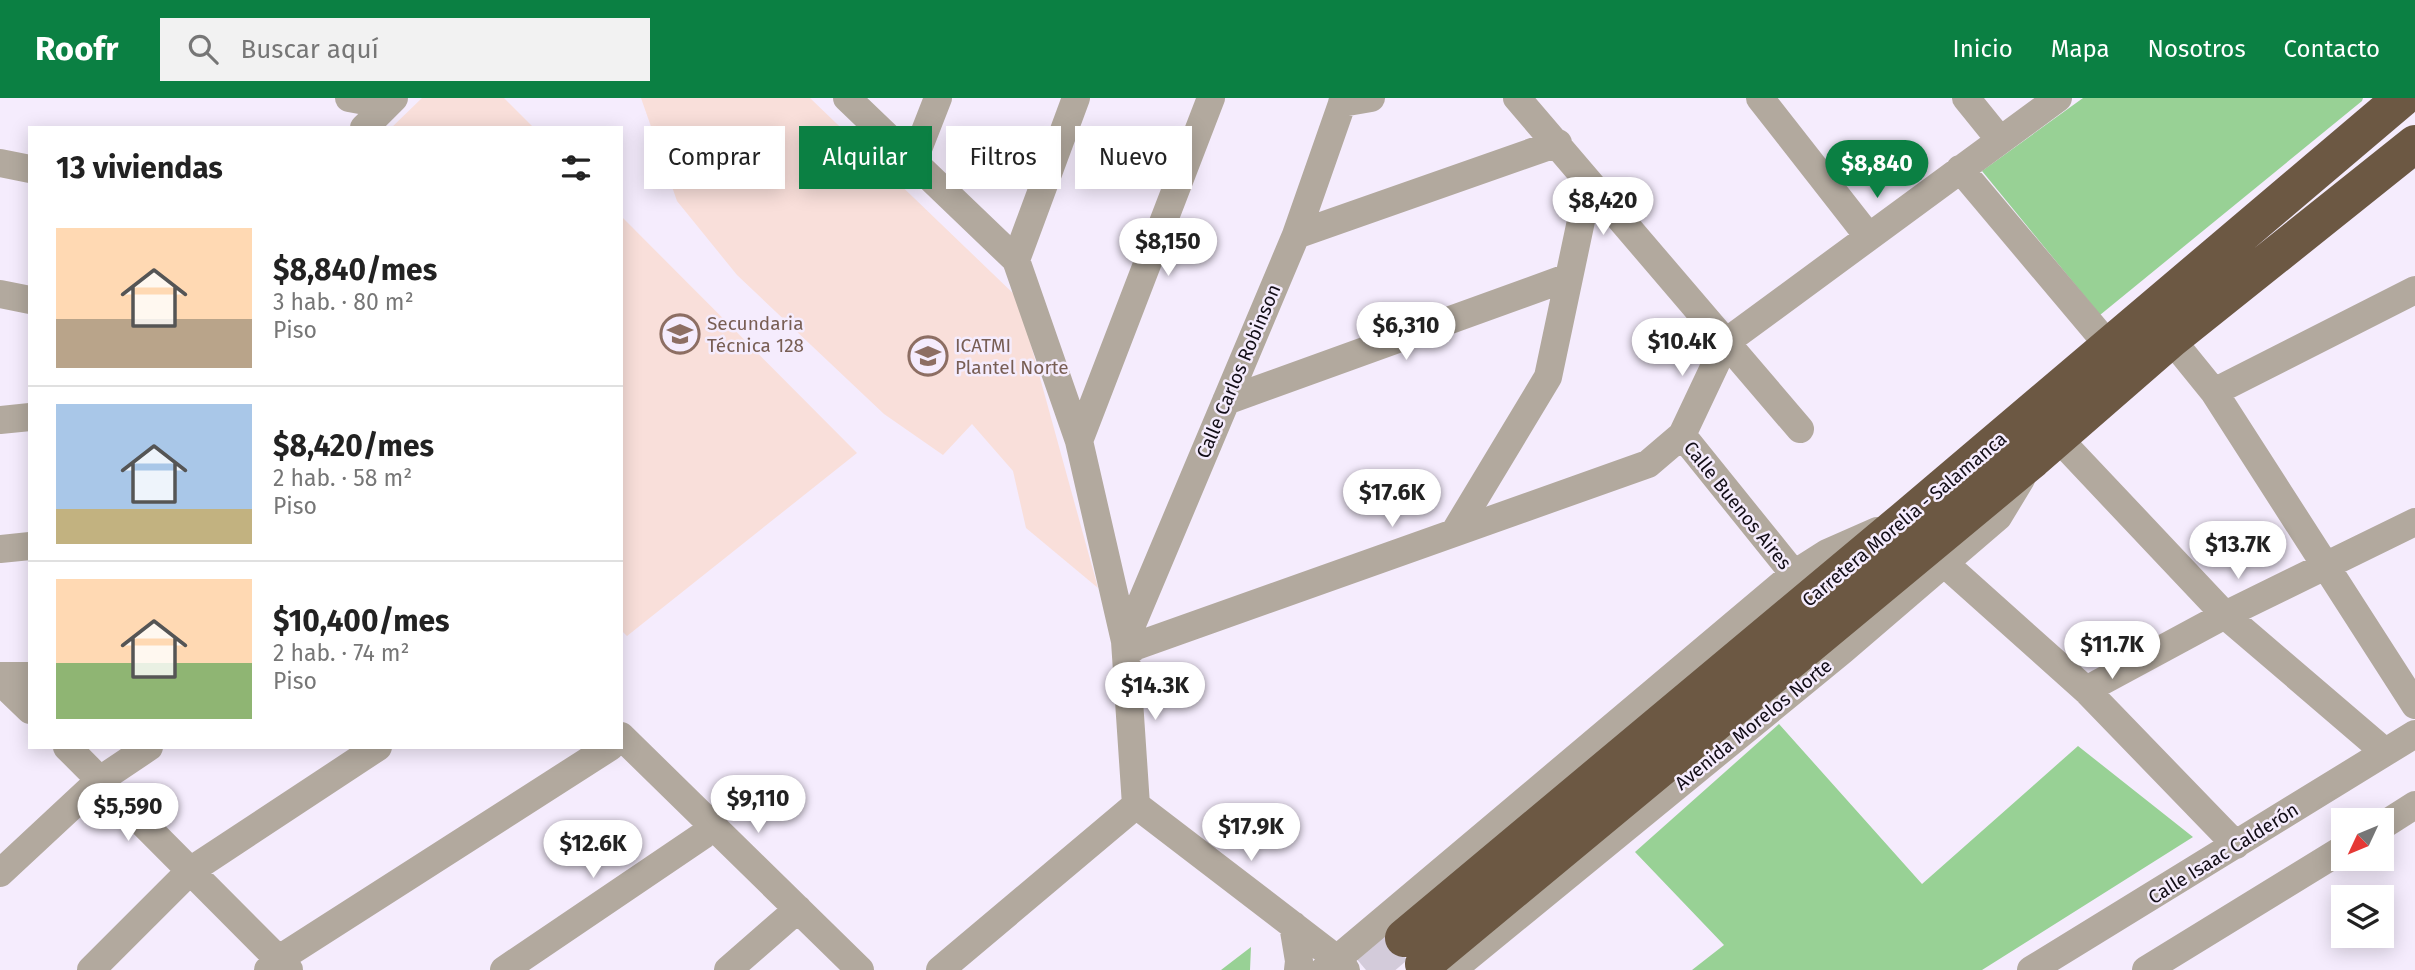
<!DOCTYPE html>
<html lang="es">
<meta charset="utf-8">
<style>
:root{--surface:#fff;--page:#f2f2f2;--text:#222;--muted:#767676;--line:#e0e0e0;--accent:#0b8043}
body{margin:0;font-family:"Fira Sans",sans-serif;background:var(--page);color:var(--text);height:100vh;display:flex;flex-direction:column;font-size:26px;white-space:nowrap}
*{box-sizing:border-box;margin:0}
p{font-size:23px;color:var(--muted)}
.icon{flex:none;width:38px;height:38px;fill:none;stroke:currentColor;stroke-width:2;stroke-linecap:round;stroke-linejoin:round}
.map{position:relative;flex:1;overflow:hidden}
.panel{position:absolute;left:28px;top:28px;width:595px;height:623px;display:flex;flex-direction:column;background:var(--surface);border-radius:0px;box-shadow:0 4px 18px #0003}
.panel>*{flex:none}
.banner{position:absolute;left:644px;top:28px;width:665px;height:63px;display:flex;gap:14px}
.needle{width:46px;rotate:226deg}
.controls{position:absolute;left:2331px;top:710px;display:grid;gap:14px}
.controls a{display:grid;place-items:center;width:63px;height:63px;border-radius:0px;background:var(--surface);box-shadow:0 4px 18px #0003;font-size:35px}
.price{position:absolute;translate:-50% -60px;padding:0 16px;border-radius:24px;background:#fff;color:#222;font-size:23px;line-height:46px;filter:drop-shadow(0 2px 4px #0008)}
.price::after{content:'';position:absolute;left:50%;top:42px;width:21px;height:16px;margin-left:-10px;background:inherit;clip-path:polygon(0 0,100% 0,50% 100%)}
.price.selected{background:var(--accent);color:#fff}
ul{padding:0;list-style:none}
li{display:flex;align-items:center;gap:21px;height:175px;padding:0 28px}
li+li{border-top:2px solid var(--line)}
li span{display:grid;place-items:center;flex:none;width:196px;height:140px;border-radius:0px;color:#555}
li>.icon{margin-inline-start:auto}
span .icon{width:84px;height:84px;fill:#fffc;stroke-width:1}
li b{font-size:30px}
h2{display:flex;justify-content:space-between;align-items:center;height:84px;padding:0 28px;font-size:30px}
.chip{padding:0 24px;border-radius:0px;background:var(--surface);box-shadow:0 4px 18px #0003;font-size:24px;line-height:63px}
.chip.selected{background:var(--accent);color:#fff}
header{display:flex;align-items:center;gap:42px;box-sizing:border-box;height:98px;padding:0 35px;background:var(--accent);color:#fff}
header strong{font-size:33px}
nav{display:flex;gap:38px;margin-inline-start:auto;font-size:24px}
.search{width:490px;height:63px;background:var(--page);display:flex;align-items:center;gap:18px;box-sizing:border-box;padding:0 24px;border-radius:0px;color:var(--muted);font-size:26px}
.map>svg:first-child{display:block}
.education{fill:#f9dfda}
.green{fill:#98d195}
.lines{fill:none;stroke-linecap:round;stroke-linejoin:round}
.highway-tunnel{stroke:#d3cbda;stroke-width:38;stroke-dasharray:38 19;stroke-linecap:butt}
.minor{stroke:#b2a99e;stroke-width:28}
.highway{stroke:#6c5843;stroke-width:38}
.labels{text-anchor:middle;stroke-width:5;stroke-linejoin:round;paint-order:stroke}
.education-label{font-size:19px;fill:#785e54;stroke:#f5ecfd;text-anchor:start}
.street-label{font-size:19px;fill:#120d16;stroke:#f5ecfd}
</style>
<header>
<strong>Roofr</strong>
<div class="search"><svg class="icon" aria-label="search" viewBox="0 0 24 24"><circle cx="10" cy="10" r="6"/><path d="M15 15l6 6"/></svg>Buscar aquí</div>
<nav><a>Inicio</a><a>Mapa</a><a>Nosotros</a><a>Contacto</a></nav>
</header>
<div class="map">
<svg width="2415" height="872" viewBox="0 0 2415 872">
<rect width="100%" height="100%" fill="#f5ecfd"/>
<path class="education" d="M422 0H504L534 30H391Z
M641 0H810L1018 200 1098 490 1026 430 1013 373 972 326 943 357 884 316 737 177 677 103Z
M621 118 857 355 627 538 621 532Z"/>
<path class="green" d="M2083 0H2363L2362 3 2100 217 1982 73Z
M1779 626 1922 786 2078 648 2193 739 1982 872H1692L1724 847 1635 754Z
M1251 849 1250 872H1221Z"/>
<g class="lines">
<path class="highway-tunnel" d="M1366 872 1404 840"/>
<path class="minor" d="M349 0 387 7
M847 0 1016 162 1079 343 1125 543 1136 707 1337 861 1346 872
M1517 0 1800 331
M1760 0 1868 138
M1966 0 2000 42
M1342 5 1371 0
M364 30 394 0
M913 64 938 0
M0 65 30 71
M1960 71 2109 248
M1296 137 1558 45
M1016 162 1076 0
M0 196 30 202
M2171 241 2214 294 2415 607
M2214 294 2415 192
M1226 303 1569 179
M0 322 30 319
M1682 337 1794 476
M2058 340 2225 517 2385 654
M1079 343 1211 0
M1454 435 1548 279 1589 85
M0 451 30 448
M1944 465 2086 592 2236 747
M1125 543 1296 137 1344 0
M1126 555 1136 548 1648 366 1682 337 1726 244 2058 0
M0 578H30
M0 583 30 612
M2086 592 2225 517 2415 424
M621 638 860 872
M67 649 289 872
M2382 728 2415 707
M0 775 100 682 149 649
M1293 827 1299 863 1298 872
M91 872 190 773 378 649
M268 872 279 861 610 649
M504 872 702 738 712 727
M728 872 798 811
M940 872 1136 707
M1324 872 1794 476 1827 455 1877 433
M1452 872 1843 552 1998 419 2021 381
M2031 872 2415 636
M2146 872 2343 751"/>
<path class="highway" d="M1404 840 1903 423 2402 0
M1424 866 2033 361 2171 241 2415 46"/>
</g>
<defs>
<g id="school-ring" transform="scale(2.0125)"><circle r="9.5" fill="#f5ecfd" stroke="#8d6e63" stroke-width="1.5"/><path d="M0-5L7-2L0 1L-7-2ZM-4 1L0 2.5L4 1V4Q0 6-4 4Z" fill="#8d6e63"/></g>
<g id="university-ring" transform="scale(2.0125)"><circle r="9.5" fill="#f5ecfd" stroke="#8d6e63" stroke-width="1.5"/><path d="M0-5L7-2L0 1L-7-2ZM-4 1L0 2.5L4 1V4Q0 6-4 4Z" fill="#8d6e63"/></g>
</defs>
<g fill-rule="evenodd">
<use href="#school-ring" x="680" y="236"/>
<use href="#university-ring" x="928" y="258"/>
</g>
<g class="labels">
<g class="education-label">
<text x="707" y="232">Secundaria<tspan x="707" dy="22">Técnica 128</tspan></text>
<text x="955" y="254">ICATMI<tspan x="955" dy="22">Plantel Norte</tspan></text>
</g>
<g class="street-label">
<text transform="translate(1238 273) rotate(-67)" y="7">Calle Carlos Robinson</text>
<text transform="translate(1738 407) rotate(51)" y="7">Calle Buenos Aires</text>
<text transform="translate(1904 421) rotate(-40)" y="7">Carretera Morelia - Salamanca</text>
<text transform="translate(1753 626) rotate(-39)" y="7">Avenida Morelos Norte</text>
<text transform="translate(2223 755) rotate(-32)" y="7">Calle Isaac Calderón</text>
</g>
</g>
</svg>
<div class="controls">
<a><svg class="needle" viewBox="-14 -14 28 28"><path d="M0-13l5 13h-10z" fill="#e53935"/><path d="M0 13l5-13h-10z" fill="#767676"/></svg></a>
<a><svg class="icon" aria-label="layers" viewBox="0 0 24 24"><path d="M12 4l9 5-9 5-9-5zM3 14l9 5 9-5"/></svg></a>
</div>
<b class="price selected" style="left:1877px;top:102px">$8,840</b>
<b class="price" style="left:1603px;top:139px">$8,420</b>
<b class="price" style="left:1168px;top:180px">$8,150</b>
<b class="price" style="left:1406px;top:264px">$6,310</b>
<b class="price" style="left:1682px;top:280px">$10.4K</b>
<b class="price" style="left:1392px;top:431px">$17.6K</b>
<b class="price" style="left:2238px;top:483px">$13.7K</b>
<b class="price" style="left:2112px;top:583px">$11.7K</b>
<b class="price" style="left:1155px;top:624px">$14.3K</b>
<b class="price" style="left:758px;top:737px">$9,110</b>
<b class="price" style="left:128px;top:745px">$5,590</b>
<b class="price" style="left:1251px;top:765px">$17.9K</b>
<b class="price" style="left:593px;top:782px">$12.6K</b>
<div class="banner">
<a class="chip">Comprar</a>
<a class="chip selected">Alquilar</a>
<a class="chip">Filtros</a>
<a class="chip">Nuevo</a>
</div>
<section class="panel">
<h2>13 viviendas<svg class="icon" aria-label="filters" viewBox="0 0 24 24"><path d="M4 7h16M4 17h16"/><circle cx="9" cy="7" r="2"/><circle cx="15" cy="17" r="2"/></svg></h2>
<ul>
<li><span style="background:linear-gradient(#ffd9b3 65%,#b9a48a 0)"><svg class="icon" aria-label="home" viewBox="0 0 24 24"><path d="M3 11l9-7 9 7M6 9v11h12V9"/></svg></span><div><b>$8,840/mes</b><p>3 hab. · 80 m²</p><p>Piso</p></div></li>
<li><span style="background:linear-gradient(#a9c7e8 75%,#c2b280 0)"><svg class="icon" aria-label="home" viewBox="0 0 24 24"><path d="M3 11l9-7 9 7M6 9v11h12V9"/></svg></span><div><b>$8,420/mes</b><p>2 hab. · 58 m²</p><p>Piso</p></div></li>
<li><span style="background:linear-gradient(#ffd9b3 60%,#8fb573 0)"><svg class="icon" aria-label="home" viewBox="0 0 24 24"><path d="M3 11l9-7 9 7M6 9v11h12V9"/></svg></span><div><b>$10,400/mes</b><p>2 hab. · 74 m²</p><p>Piso</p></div></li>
</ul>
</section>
</div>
